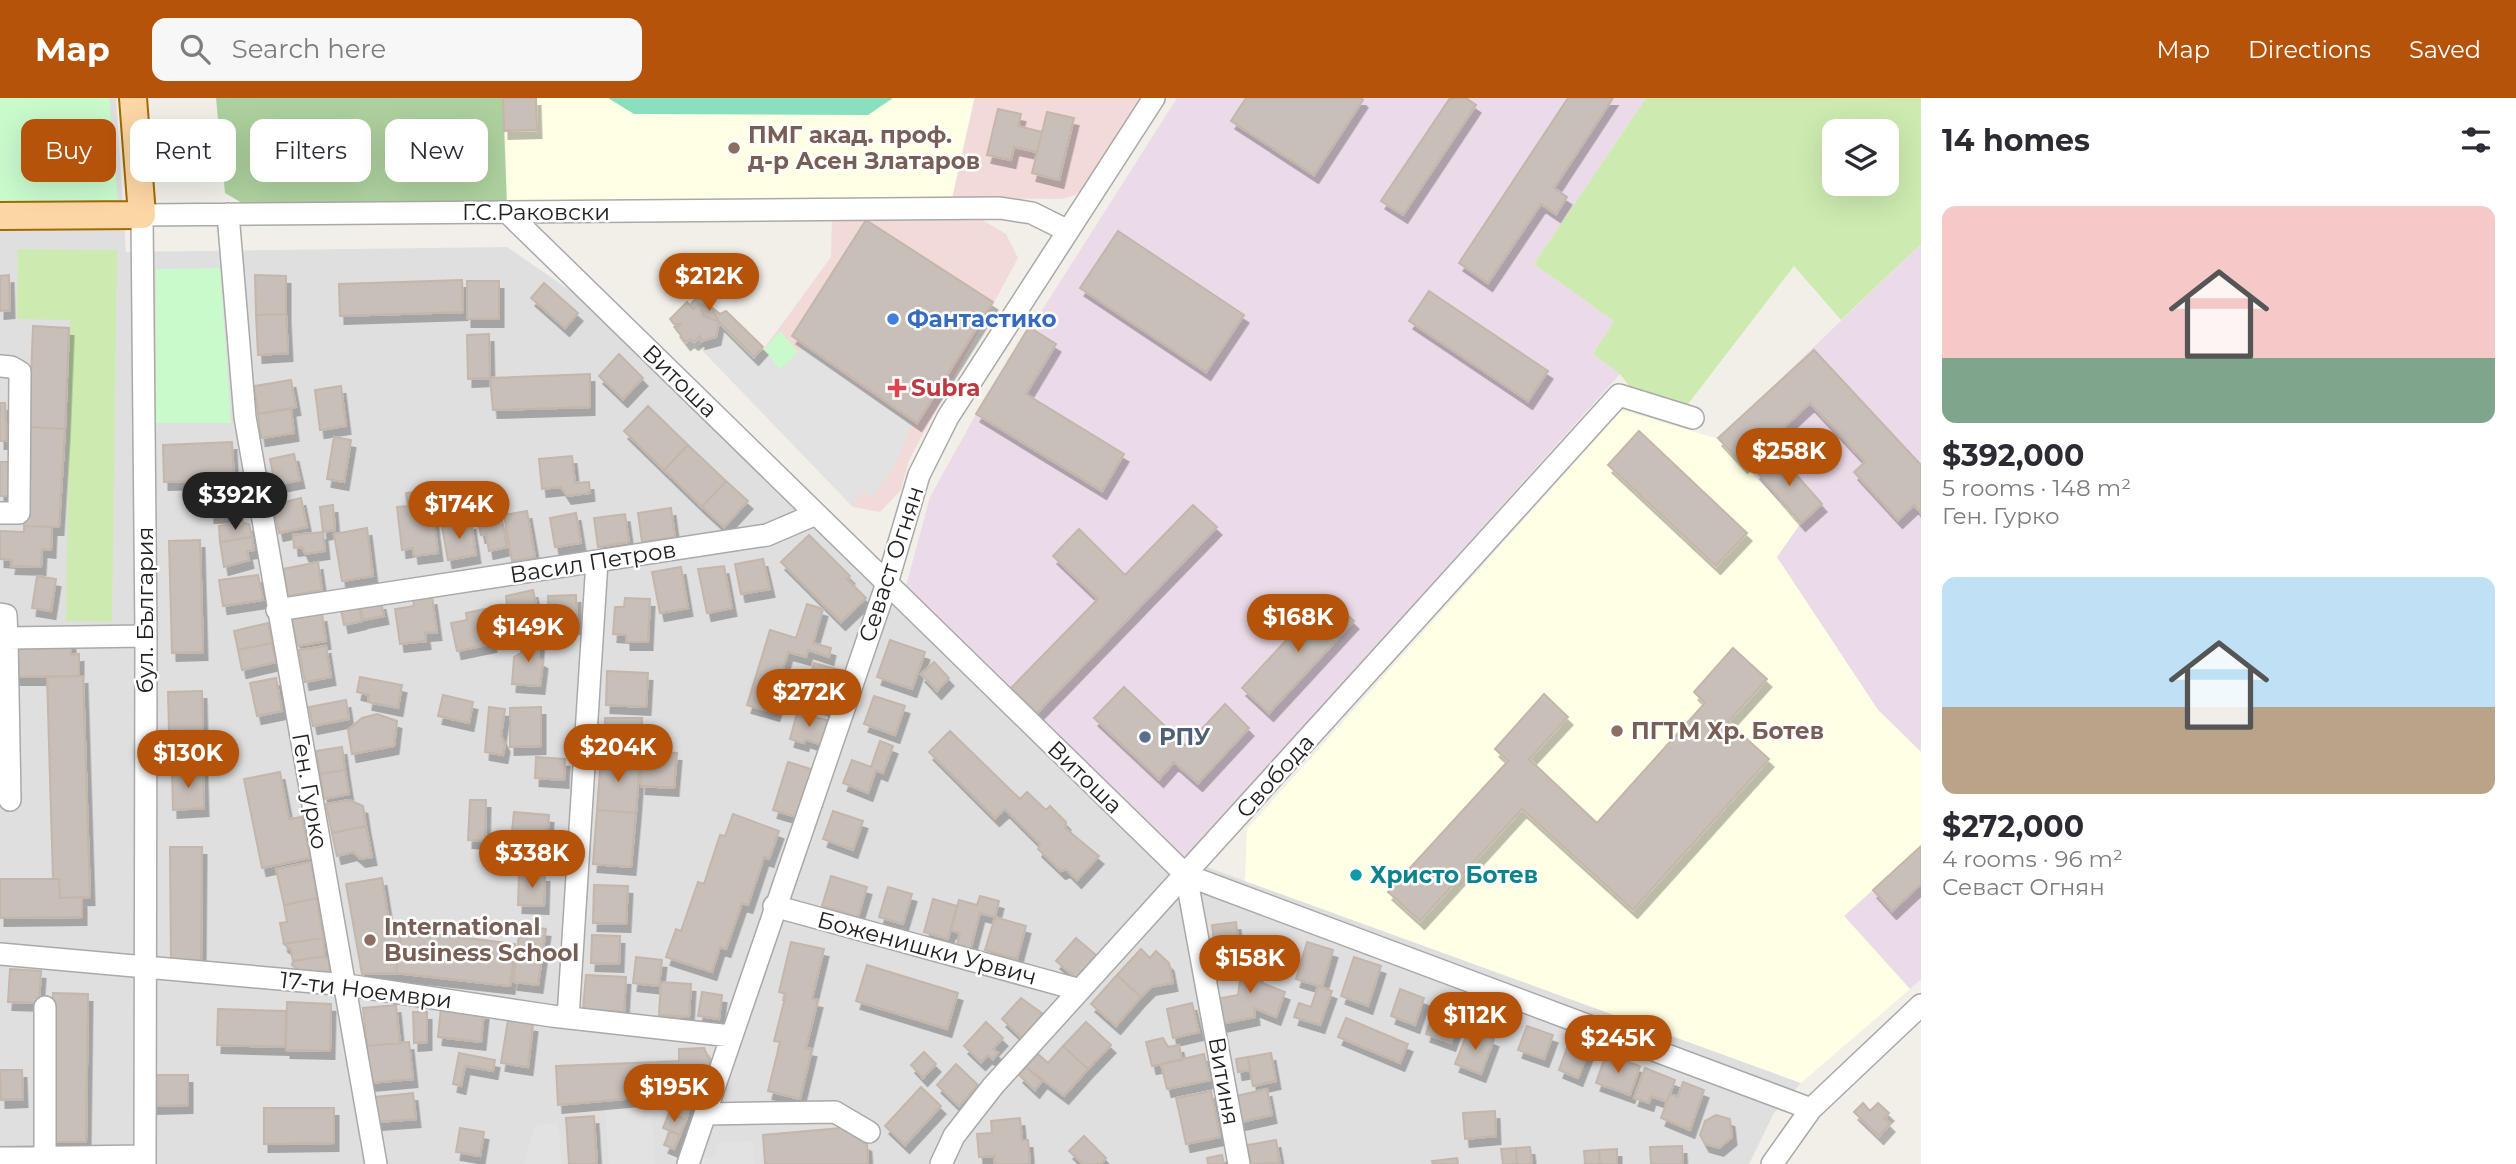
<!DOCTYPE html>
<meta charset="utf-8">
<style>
:root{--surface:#fff;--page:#f7f7f7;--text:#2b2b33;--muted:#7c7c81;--accent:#b45309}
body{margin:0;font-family:Montserrat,sans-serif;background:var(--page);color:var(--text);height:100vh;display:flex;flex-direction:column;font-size:26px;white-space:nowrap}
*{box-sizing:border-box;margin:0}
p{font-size:23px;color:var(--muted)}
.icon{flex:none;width:38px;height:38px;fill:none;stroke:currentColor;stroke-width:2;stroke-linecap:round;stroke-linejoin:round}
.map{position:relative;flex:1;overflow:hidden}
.side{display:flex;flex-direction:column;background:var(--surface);width:595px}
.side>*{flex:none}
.guide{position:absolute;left:21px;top:21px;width:665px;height:63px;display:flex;gap:14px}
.controls{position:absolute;left:1822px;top:21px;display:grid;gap:14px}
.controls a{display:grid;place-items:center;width:77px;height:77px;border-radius:14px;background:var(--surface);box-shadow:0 7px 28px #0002;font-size:35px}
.price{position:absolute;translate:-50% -60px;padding:0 16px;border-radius:24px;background:var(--accent);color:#fff;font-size:23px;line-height:46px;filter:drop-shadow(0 2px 4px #0008)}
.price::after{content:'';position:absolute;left:50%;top:42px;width:21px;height:16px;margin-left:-10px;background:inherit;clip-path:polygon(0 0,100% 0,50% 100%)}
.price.active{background:#222;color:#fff}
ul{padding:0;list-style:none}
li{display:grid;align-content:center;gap:14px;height:371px;padding:0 21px}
li span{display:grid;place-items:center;height:217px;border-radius:14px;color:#555}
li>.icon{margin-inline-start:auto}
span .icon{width:126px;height:126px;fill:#fffc;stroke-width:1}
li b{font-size:30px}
h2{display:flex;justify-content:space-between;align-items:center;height:84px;padding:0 21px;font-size:30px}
.pill{padding:0 24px;border-radius:14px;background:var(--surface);box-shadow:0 7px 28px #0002;font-size:24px;line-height:63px}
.pill.active{background:var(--accent);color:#fff}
header{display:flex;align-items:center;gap:42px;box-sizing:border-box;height:98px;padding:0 35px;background:var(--accent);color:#fff}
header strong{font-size:33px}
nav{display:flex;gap:38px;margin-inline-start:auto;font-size:24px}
.search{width:490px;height:63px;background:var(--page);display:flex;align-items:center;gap:18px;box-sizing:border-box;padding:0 24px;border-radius:14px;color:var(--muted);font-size:26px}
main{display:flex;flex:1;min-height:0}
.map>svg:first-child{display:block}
.residential{fill:#e0dfdf}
.commercial{fill:#f2dad9}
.industrial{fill:#ebdbe8}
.education{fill:#ffffe5}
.grass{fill:#cdebb0;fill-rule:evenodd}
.forest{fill:#add19e}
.park{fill:#c8facc}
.pitch{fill:#88e0be}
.parking{fill:#e2e2e2}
.building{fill:#c7bfb8;stroke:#c4b6ab;stroke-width:2;filter:url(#shadow)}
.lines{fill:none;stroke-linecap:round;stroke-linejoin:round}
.minor-casing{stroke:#a9a9a9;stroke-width:24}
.major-casing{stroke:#a06b00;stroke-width:30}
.minor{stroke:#fff;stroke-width:21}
.major{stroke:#fcd6a4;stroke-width:26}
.education-dot{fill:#8d6e63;stroke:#fff;stroke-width:2.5}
.shop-dot{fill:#3f7fe0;stroke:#fff;stroke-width:2.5}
.health-dot{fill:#e0444e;stroke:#fff;stroke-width:2.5}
.service-dot{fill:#5c6f8a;stroke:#fff;stroke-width:2.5}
.culture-dot{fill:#0f9aa8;stroke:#fff;stroke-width:2.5}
.labels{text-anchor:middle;stroke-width:5;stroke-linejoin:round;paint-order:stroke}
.education-label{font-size:23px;font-weight:bold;fill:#785e54;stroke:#fff;text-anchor:start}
.street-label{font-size:23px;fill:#222;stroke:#fff}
.shop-label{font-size:23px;font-weight:bold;fill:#366cbe;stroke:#fff;text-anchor:start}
.health-label{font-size:23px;font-weight:bold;fill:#be3a42;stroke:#fff;text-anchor:start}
.service-label{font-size:23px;font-weight:bold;fill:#4e5e75;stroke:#fff;text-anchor:start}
.culture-label{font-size:23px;font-weight:bold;fill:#0d838f;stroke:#fff;text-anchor:start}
</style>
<header>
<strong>Map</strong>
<div class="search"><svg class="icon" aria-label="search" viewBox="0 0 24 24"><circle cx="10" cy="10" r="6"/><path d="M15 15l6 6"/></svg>Search here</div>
<nav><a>Map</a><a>Directions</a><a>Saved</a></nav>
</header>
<main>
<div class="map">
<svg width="1921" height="1066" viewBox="0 0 1921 1066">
<defs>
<filter id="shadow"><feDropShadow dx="4.5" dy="8" stdDeviation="0" flood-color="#0004"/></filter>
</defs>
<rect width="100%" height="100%" fill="#f2efe9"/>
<path class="residential" d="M0 0H116L126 154 507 149 628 232 903 499 1185 761 1801 985 1774 1015 1749 1066H0Z"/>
<path class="commercial" d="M975 0H1145L1086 89 1075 97 1062 101 952 100Z
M832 118H976L1006 136 1018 160 909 362 901 392 880 414 853 409 699 249 720 228 753 261 763 252 831 159Z"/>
<path class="industrial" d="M1177 0H1646L1534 166 1614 223 1593 256 1620 276 1185 761 903 499 930 399 976 316Z
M1921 146V654L1878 612 1776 459 1800 424 1718 341Z
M1921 748V881L1910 891 1844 818Z"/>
<path class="education" d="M504 0H974L952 100 507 109Z
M1622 312 1718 341 1801 425 1777 459 1878 612 1921 654V748L1844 818 1910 891 1801 985 1245 783 1247 731Z"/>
<path class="grass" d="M1646 0H1921V146L1841 222 1794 168 1685 310 1632 292 1620 276 1593 256 1614 223 1534 166ZM1834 33H1886V86H1834Z
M18 151 117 152 112 524 66 523 70 222 17 221Z"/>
<path class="forest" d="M216 0H503L507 109 242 105 225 95Z"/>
<path class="park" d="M0 0H109L118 104 0 106Z
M220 170 231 325H156V171Z
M780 233 798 254 780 272 764 252Z"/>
<path class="pitch" d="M608 0H893L868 17 634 16Z"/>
<path class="parking" d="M720 228 753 261 764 252 781 272 803 248 913 325 894 369 872 399 862 394 853 409 699 249Z
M651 1005 655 1066H609L605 1009Z
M558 1025 562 1066H524L535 1027Z
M753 1043 755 1066H700V1060L717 1059 716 1045Z"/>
<path class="building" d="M503 0H536L537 32 504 33Z
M1246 0H1361L1363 2 1314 77 1231 23Z
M1450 0H1466L1476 7 1403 117 1381 103Z
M1568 0H1613L1554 90 1567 99 1556 116 1541 106 1488 185 1459 165Z
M998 11 1021 16 1018 28 1042 34 1037 54 1014 49 1011 62 987 57Z
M1047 14 1074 20 1059 82 1032 75Z
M866 122 993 204 917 325 792 238Z
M1118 133 1244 217 1206 274 1080 190Z
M9 177 10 212 0 213V178Z
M255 177 286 178V216L256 217Z
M462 182 463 214 340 218 339 186Z
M467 183H499V221H467Z
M544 185 578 215 565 230 531 200Z
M1429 193 1548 273 1528 303 1409 223Z
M698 198 720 216 726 213 763 249 754 259 719 224 712 211 699 206 693 211 690 207Z
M687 204 693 211 699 206 704 218 719 224 716 239 701 243 700 238 694 244 690 241 686 244 676 231 681 226H674L670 221Z
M699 206 712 211 719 224 704 218Z
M286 216 288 255 258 257 256 217Z
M33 228 69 230 65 331 29 329Z
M1029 229 1056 246 1026 296 1124 356 1102 393 976 316Z
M489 236 490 280 468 281 467 237Z
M1814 252 1921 367V415L1914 407 1898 422 1854 374 1865 364 1810 305 1743 367 1718 340Z
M619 256 643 280 623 301 599 278Z
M590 276V309L493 312 490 280Z
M291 282 296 309 258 316 254 288Z
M341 288 346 328 320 332 315 292Z
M0 305H5L7 343H0Z
M648 308 688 347 664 372 624 333Z
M291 311 294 335 261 340 258 316Z
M29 329 65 331 59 429 24 428Z
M1639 333 1747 435 1716 468 1608 367Z
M334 339 351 342 344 384 327 381Z
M232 344 234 382 164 384 163 347Z
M688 347 726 383 702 409 664 372Z
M1777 355 1822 406 1801 425 1756 373Z
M294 356 300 382 275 387 270 361Z
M572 358 575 385 589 384 590 395 567 398 561 389 542 391 539 361Z
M0 364H16L15 398H0Z
M726 383 748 403 724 429 702 409Z
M236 387 238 416 210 417 208 389Z
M430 392 438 455 414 458 413 450 402 452 397 409 408 408 406 395Z
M301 400 307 429 279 435 273 407Z
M333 407 335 432 323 434 320 409Z
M1193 407 1217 429 1037 615 1011 590 1098 501 1053 458 1079 431 1125 477Z
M671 410 675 439 642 444 638 415Z
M527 413 535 459 512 463 504 417Z
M576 415 581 445 555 449 550 420Z
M488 416 490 424 502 422 507 449 489 453 486 436 481 437 477 418Z
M625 416 629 444 598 449 594 420Z
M240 424 249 426 252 439 220 444 219 428Z
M471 424 476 457 448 462 442 429Z
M24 428 52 429 51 452 42 451 41 469 11 468 12 462 0 461V433L24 434Z
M367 430 373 478 342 483 334 436Z
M323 434 325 453 305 456 302 449 294 450 293 437Z
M809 437 850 478 847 481 866 500 841 524 781 464Z
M252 439 254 452 247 453 249 462 224 469 220 444Z
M200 442 203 554 172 555 169 443Z
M763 461 770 491 741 496 735 466Z
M318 464 322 492 288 498 283 471Z
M724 468 732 510 707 515 698 471Z
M681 469 688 510 660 515 652 474Z
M258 477 263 502 223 508 219 482Z
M37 478 56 481 51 513 32 510Z
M533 492 541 528 500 536 495 509 507 507 506 498Z
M576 497 577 528 549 529 548 498Z
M1327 498 1354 523 1269 615 1242 590Z
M432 499 437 534 425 535 426 543 400 546 395 511 414 508 413 501Z
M625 500 650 501 648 544H626V537L613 536 615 509H624Z
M381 504 384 518 363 522 360 508Z
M807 506 823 511 813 545 831 550 829 559 808 552 806 559 788 554 780 580 771 577 768 588 782 593 775 615 747 607 770 532 796 540Z
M359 508 362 523 344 527 341 512Z
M485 511 492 546 457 553 451 525 467 522 466 515Z
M322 516 326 543 297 548 292 521Z
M268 525 272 545 238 552 234 533Z
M523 539 540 540 538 560 543 563 540 588 512 586 514 559 521 555Z
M890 542 925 554 912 591 877 579Z
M71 543V557L79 556V578L15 579V544Z
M272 545 276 564 242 572 238 552Z
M326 548 331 579 305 584 299 552Z
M1733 550 1767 581 1728 624 1769 661 1633 812 1522 711 1420 823 1388 794 1508 663 1495 651 1544 596 1568 619 1529 661 1597 725 1705 605 1694 594Z
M934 564 949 580 937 593 921 576Z
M814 565 847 574 836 613 803 603Z
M607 573 648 575 646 609 606 607Z
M83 578 90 799 60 800 59 781H53L47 579Z
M360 579 402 587 398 610 368 604 369 597 357 594Z
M276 580 282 613 257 618 250 585Z
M1124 589 1186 648 1225 606 1249 630 1198 685 1174 664 1159 681 1094 620Z
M202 593 203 632 169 633 168 594Z
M443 597 473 604 469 625 438 618Z
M874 598 905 608 895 637 864 626Z
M346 602 349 621 313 628 309 609Z
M489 609 505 611 501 638 505 646 503 657 485 654Z
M541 609V648L510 649V610Z
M797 615 830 623 822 647 805 641 804 645 790 641Z
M377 616 397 623 394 648 352 656 348 632 362 620Z
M605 620H642V628H647V647L605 646Z
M203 632V672L172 673 169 633Z
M950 633 1020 701 1027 694 1046 712 1050 708 1066 724 1065 730 1099 758 1077 782 1066 771 1061 773 1038 751 1040 746 1005 711 995 720 929 654Z
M880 643 893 648 883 675 876 672 868 695 843 685 852 662 871 669Z
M342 649 345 672 320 676 316 653Z
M643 653 677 655 674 690 641 688Z
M601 658 640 661 636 715 597 712Z
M536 659 565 661 564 682 535 680Z
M788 664 814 672 800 720 773 712Z
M203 672 204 710 173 712 172 673Z
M345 672 349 696 324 701 320 676Z
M280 674 289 721 302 719 310 760 262 770 244 681Z
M349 702 363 708 366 728 332 735 326 706Z
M470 702H486L485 743 468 742Z
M597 712 636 715 631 769 593 766Z
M833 713 863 723 853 752 823 741Z
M514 714 549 717 547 746 511 742Z
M733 716 779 733 769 761 764 759 748 807 742 805 726 851 720 849 712 874 666 859 676 831 681 833 698 784 704 786 720 737 725 738Z
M366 728 372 759 361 761 353 754 337 758 332 735Z
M1921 748V786L1892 813 1873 792Z
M170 749H202L201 866H171Z
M311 764 317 800 284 807 276 771Z
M519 775 545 776 544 808 518 807Z
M831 778 867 789 858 819 822 808Z
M382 780 391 837 401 838 396 875 362 876 346 786Z
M0 781H59L60 800 82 799V819L0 820Z
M594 787 628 788 626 826 593 825Z
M888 789 912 796 903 826 879 819Z
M980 798 999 803 995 819 980 815 969 857 955 853 960 835 951 832 959 802 977 807Z
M317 800 323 840 284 846 280 825 287 824 284 807Z
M933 801 957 808 948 841 924 834Z
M995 819 1026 828 1017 861 985 852Z
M1236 824 1239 850 1215 853 1212 827Z
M520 828 546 831 538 887 513 884Z
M402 832 515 846 510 888 396 875Z
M592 837 620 838 619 866 591 865Z
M323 840 325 858 293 863 291 852 284 846Z
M1076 840 1096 857 1076 880 1056 863Z
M791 844 824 851 812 901 818 902 806 950 812 951 800 1001 768 993 780 944 774 943 786 896 779 894Z
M1307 844 1333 852 1322 889 1296 881Z
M1141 851 1150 860 1156 853 1169 865 1173 885 1151 889 1141 899 1117 877Z
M1244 855 1260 858 1257 883 1285 894 1276 919 1254 910 1255 919 1221 926 1216 901 1238 897Z
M325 858 329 864 330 880 309 881 292 867 293 863Z
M636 859 662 862 659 888 633 885Z
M1354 859 1381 868 1368 908 1341 898Z
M867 867 958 895 947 931 856 903Z
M10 871 41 873 39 905 8 904Z
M586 877 626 879 624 914 583 911Z
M1117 877 1141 899 1116 928 1091 906Z
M661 884 691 886 689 919 659 917Z
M1318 888 1332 893 1320 927 1294 919 1299 905 1311 909Z
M1400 891 1424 900 1415 927 1391 918Z
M702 894 722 897 719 921 698 918Z
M53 895 88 896 86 1044H51Z
M1021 900 1043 916 1022 940 1002 921Z
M287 904 331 906 330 953 286 952Z
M1192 905 1199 934 1173 940 1167 911Z
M1436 906 1461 915 1451 945 1426 936Z
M396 907 400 945 367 948 363 910Z
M441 909 484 914 481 944 438 939Z
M218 911 286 913 285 949 217 947Z
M413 914H427V944L414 945Z
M1346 920 1408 946 1400 965 1338 939Z
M508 922 533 926 528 969 501 965Z
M986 924 1003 940 993 951 998 955 993 961 988 957 981 964 964 948Z
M1086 924 1111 947 1088 971 1063 948Z
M1527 928 1553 937 1544 961 1518 952Z
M1469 931 1494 941 1481 976 1455 966Z
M1163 940 1168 949 1179 947 1182 962 1152 968 1146 944Z
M409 944 413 981 370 985 367 948Z
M1569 944 1589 952 1578 980 1559 972Z
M1063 948 1088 971 1064 998 1026 969 1038 956 1048 965Z
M704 950 710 963 699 998H658L657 964 679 963V951Z
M924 954 936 966 923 980 911 967Z
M459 955 495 962 493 973 465 968 461 988 453 986Z
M1271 955 1276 983 1253 988 1248 959Z
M1204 956 1210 982 1167 991 1161 966Z
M1606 956 1640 968 1630 997 1596 985Z
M1248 959 1250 972 1238 974 1236 961Z
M657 964 658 998 558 1007 556 968Z
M956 966 978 987 959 1008 937 987Z
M1026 969 1042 983 1035 992 1019 977Z
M1645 970 1675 982 1667 1004 1651 998 1649 1005 1634 1000Z
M0 972H22L23 1001 1 1002Z
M153 977H188V1007L153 1008Z
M1683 984 1704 992 1690 1032 1661 1020 1670 996 1678 999Z
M921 989 941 1008 905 1047 885 1028Z
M1267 991 1272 1017 1241 1024 1236 998Z
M1211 993 1220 1039 1186 1046 1176 1000Z
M413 995 416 1021 378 1024 375 999Z
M673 1004 691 1005 686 1022 669 1015Z
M1863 1005 1870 1013 1878 1005 1889 1015 1884 1020 1890 1026 1879 1038 1854 1014Z
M264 1010H334V1045L264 1046Z
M1495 1013 1496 1038 1465 1041 1463 1015Z
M669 1015 686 1022 680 1037 663 1030Z
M1716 1017 1730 1021 1732 1039 1719 1050 1705 1046 1700 1037 1705 1023Z
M594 1018 597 1066H569L566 1020Z
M1020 1020 1022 1042H1028L1030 1066H995L994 1058 979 1059 977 1036 992 1035 991 1023Z
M460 1030 484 1034 480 1058 456 1054Z
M841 1030 867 1046 868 1066H765L763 1037Z
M670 1033 680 1037 674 1051 664 1047Z
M1084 1038 1106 1060 1101 1066H1083L1069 1053Z
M1276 1042 1280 1065 1251 1066 1247 1047Z
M1682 1048 1683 1066H1651L1650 1049Z
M1530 1049 1532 1066H1517L1516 1050Z
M1516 1050 1517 1066H1503L1501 1051Z
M1617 1051V1066H1600L1599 1052Z
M1599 1052 1600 1066H1585L1584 1053Z
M1222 1057 1224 1066H1208L1207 1060Z
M1457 1060 1458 1066H1433L1432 1063Z"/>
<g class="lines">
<g class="minor-casing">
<path id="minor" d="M507 114 1186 777 1811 1011
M228 116 245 319 376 1066
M0 268 11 269 20 274 19 415H0
M277 512 767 437 816 416
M0 516 6 517 7 540 146 538
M7 540 10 702
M1186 777 1239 1066
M774 808 1080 892
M0 856 347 887 552 918 731 938
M45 909V1060
M568 920 597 463
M705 1016 835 1014 869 1034
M0 1060 144 1058
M145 1066 146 538 142 117 1000 110 1032 115 1068 133
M688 1066 887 485 919 377 948 319 1154 0
M941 1066 954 1038 993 988 1619 297 1693 320
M1772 1066 1811 1011 1921 907"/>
</g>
<g class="major-casing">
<path id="major" d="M0 118 142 117 133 0"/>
</g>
<use href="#minor" class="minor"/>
<use href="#major" class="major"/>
</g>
<g class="education-dot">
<circle cx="734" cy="50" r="7"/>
<circle cx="1617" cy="633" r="7"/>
<circle cx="370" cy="842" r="7"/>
</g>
<circle class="shop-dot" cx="893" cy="221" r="7"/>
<path class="health-dot" d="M893.5 279.5h7v7h7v7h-7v7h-7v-7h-7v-7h7z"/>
<circle class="service-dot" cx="1145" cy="639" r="7"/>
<circle class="culture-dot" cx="1356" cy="777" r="7"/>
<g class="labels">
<g class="education-label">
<text x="748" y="45">ПМГ акад. проф.<tspan x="748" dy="26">д-р Асен Златаров</tspan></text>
<text x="1631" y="641">ПГТМ Хр. Ботев</text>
<text x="384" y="837">International<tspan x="384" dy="26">Business School</tspan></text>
</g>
<g class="street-label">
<text x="536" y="122">Г.С.Раковски</text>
<text transform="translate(680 283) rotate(44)" y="8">Витоша</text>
<text transform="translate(593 464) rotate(-9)" y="8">Васил Петров</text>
<text transform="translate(891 466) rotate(-72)" y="8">Севаст Огнян</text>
<text transform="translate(145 512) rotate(-90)" y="8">бул. България</text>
<text transform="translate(1275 678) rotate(-48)" y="8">Свобода</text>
<text transform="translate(1085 679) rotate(44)" y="8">Витоша</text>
<text transform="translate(310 693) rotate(80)" y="8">Ген. Гурко</text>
<text transform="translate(927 850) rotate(15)" y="8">Боженишки Урвич</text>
<text transform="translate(366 892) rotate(7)" y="8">17-ти Ноември</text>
<text transform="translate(1224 983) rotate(80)" y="8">Витиня</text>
</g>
<g class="shop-label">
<text x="907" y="229">Фантастико</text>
</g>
<g class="health-label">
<text x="911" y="298">Subra</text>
</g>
<g class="service-label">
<text x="1159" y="647">РПУ</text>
</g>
<g class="culture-label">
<text x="1370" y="785">Христо Ботев</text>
</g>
</g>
</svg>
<div class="controls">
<a><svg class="icon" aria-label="layers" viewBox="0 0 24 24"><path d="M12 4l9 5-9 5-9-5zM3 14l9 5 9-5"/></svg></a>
</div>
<b class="price" style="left:709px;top:215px">$212K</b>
<b class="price" style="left:1789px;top:390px">$258K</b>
<b class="price active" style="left:235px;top:434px">$392K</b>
<b class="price" style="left:459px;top:443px">$174K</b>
<b class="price" style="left:1298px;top:556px">$168K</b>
<b class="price" style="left:528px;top:566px">$149K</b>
<b class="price" style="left:809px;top:631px">$272K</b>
<b class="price" style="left:618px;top:686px">$204K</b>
<b class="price" style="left:188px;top:692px">$130K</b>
<b class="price" style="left:532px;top:792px">$338K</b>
<b class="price" style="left:1250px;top:897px">$158K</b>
<b class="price" style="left:1475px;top:954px">$112K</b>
<b class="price" style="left:1618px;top:977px">$245K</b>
<b class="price" style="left:674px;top:1026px">$195K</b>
<div class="guide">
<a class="pill active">Buy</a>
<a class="pill">Rent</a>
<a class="pill">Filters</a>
<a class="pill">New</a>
</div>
</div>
<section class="side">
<h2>14 homes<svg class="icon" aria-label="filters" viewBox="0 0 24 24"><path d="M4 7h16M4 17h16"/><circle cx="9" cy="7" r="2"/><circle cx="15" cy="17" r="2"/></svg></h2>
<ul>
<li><span style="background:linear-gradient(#f6c9c9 70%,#7fa58c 0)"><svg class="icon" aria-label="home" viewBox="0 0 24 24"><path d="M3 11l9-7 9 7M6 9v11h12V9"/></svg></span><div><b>$392,000</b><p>5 rooms · 148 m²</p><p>Ген. Гурко</p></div></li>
<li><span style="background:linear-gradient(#bfe0f5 60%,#b9a48a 0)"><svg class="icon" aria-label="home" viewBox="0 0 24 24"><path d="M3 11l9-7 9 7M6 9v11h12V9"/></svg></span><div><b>$272,000</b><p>4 rooms · 96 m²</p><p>Севаст Огнян</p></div></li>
</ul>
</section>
</main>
